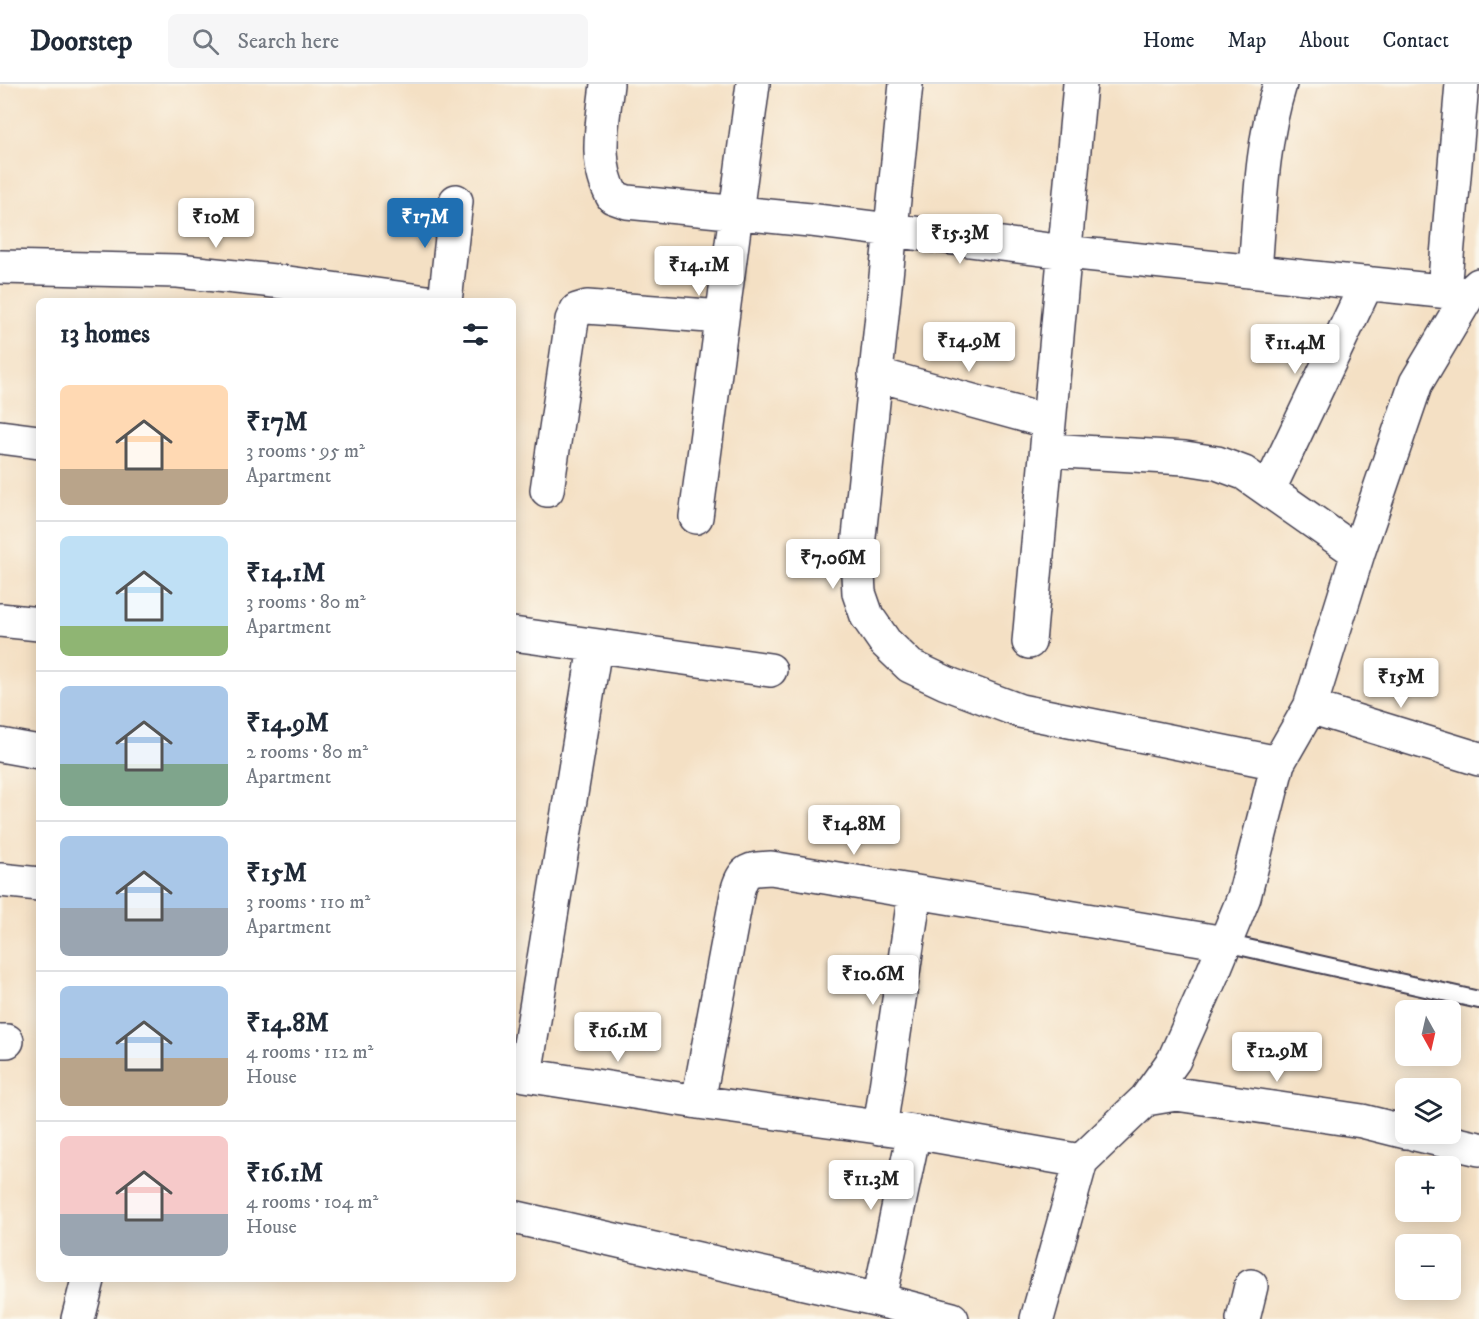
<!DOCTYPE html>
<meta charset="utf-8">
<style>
:root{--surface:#fff;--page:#f6f6f7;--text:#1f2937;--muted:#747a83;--line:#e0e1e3;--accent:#1f6fb2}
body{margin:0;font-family:"IM FELL DW Pica",serif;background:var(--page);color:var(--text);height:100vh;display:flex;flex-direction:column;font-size:22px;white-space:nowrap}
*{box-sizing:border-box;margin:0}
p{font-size:20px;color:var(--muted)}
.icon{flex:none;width:33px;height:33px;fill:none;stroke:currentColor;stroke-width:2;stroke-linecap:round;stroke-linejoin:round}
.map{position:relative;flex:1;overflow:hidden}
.side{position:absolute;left:36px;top:214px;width:480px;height:984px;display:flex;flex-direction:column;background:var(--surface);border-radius:9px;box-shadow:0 3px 15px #0003}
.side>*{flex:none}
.needle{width:39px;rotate:172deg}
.fabs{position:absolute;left:1395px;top:916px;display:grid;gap:12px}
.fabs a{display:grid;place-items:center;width:66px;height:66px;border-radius:9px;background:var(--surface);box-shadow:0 3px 15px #0003;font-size:30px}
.price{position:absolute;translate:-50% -51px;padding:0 14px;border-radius:6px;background:#fff;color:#222;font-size:20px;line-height:39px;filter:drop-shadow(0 2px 3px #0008)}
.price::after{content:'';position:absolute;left:50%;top:36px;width:18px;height:14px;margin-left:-9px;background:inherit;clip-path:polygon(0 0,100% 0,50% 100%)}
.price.selected{background:var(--accent);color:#fff}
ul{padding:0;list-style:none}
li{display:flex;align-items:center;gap:18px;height:150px;padding:0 24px}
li+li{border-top:2px solid var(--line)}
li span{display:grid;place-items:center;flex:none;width:168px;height:120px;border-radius:9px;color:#555}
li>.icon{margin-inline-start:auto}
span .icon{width:72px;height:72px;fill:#fffc;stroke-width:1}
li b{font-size:26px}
h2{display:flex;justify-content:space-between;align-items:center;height:72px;padding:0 24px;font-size:26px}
header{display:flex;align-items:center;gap:36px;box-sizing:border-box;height:84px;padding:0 30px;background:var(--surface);border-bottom:2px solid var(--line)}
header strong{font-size:28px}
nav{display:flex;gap:33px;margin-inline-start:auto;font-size:21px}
.search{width:420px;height:54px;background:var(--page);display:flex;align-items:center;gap:15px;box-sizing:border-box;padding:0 21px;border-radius:9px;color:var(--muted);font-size:22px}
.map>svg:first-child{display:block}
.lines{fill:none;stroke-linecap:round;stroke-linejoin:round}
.service-casing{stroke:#423e50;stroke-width:20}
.minor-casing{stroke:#423e50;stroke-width:36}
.service{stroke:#fff;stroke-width:16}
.minor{stroke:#fff;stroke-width:33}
</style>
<header>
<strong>Doorstep</strong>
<div class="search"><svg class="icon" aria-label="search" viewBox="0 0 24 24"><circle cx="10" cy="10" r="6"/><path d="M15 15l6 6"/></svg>Search here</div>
<nav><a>Home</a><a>Map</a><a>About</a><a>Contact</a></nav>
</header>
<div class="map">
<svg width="1479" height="1235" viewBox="0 0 1479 1235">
<rect width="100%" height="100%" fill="#fbf7ec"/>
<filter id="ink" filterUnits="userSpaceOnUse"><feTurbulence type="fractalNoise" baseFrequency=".0167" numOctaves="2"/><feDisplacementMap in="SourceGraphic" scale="12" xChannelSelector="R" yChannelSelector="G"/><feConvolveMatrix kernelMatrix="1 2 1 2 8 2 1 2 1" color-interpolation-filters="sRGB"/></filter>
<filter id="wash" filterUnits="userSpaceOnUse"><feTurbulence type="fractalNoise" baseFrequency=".008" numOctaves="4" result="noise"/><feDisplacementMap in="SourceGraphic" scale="24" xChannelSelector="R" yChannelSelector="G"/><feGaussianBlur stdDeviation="1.35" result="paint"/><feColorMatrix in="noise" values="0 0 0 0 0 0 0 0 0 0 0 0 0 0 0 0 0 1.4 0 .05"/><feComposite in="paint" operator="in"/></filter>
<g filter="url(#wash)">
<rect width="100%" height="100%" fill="#f4e0c4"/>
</g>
<g filter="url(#ink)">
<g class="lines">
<g class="service-casing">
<path id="service" d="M1225 859 1479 916"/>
</g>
<g class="minor-casing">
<path id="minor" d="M607 0C603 38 593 79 613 113L627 118 810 136 1065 168 1469 210
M906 0 857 472 859 509 867 532 885 558 910 582 946 599 1020 627 1278 679
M0 183 178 187 274 197 427 218
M1255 187C1260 125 1261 60 1280 0
M1444 207 1462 0
M445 218 456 117
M875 290 1049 338
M0 353 39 358
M1047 366 1185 374 1217 379 1244 389 1358 469
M1269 405 1367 199
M547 406 572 236 577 226 587 223 722 233
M696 433 753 0
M0 536 39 540
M513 550 770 586
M1029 558 1080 0
M595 563 525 991 698 1018 914 1048 1081 1077
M1310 623 1479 675
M0 661 39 668
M0 796 39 800
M0 957H7
M1146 1015 1176 1010 1362 1037 1406 1048
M698 1018 738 805C744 784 751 785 771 784L1225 859
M880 1044 915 808
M1415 1050 1479 1065
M513 1133 879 1216 952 1235
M879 1216 914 1048
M78 1235 88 1196
M1037 1235 1081 1077 1146 1015 1174 976 1214 886 1244 813 1278 679 1310 623 1358 469 1416 299 1469 210 1479 201
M1243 1235 1251 1202"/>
</g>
<use href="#service" class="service"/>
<use href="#minor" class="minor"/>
</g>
</g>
</svg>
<div class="fabs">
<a><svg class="needle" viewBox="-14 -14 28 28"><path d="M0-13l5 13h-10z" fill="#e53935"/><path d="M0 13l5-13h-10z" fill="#747a83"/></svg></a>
<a><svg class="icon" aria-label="layers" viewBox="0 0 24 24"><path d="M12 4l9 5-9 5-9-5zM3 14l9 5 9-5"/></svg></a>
<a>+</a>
<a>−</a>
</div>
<b class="price" style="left:216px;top:165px">₹10M</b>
<b class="price selected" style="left:425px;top:165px">₹17M</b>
<b class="price" style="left:960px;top:181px">₹15.3M</b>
<b class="price" style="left:699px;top:213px">₹14.1M</b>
<b class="price" style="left:969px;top:289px">₹14.9M</b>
<b class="price" style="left:1295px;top:291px">₹11.4M</b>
<b class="price" style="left:833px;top:506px">₹7.06M</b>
<b class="price" style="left:1401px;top:625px">₹15M</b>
<b class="price" style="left:854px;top:772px">₹14.8M</b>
<b class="price" style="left:873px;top:922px">₹10.6M</b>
<b class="price" style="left:618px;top:979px">₹16.1M</b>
<b class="price" style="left:1277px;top:999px">₹12.9M</b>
<b class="price" style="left:871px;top:1127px">₹11.3M</b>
<section class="side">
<h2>13 homes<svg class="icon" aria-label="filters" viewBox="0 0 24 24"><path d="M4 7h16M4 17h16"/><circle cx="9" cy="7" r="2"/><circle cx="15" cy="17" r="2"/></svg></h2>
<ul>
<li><span style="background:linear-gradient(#ffd9b3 70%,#b9a48a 0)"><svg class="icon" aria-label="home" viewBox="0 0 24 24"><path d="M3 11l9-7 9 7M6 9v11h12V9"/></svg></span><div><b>₹17M</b><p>3 rooms · 95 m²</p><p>Apartment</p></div></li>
<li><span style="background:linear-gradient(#bfe0f5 75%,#8fb573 0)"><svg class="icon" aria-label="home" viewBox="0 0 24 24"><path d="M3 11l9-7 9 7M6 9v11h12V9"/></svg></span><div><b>₹14.1M</b><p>3 rooms · 80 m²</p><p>Apartment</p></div></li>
<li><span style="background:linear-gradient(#a9c7e8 65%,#7fa58c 0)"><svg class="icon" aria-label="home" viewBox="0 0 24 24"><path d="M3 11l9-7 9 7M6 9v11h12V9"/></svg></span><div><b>₹14.9M</b><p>2 rooms · 80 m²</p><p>Apartment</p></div></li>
<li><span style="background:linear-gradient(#a9c7e8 60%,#9aa5b1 0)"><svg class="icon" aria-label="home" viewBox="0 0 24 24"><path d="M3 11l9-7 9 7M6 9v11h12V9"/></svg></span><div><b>₹15M</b><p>3 rooms · 110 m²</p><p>Apartment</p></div></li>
<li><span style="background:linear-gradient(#a9c7e8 60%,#b9a48a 0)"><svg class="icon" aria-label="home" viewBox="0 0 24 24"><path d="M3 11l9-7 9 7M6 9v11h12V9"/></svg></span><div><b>₹14.8M</b><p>4 rooms · 112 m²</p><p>House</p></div></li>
<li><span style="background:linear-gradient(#f6c9c9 65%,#9aa5b1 0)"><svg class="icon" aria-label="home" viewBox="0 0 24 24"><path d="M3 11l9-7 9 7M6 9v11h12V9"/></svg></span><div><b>₹16.1M</b><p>4 rooms · 104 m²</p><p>House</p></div></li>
</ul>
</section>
</div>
